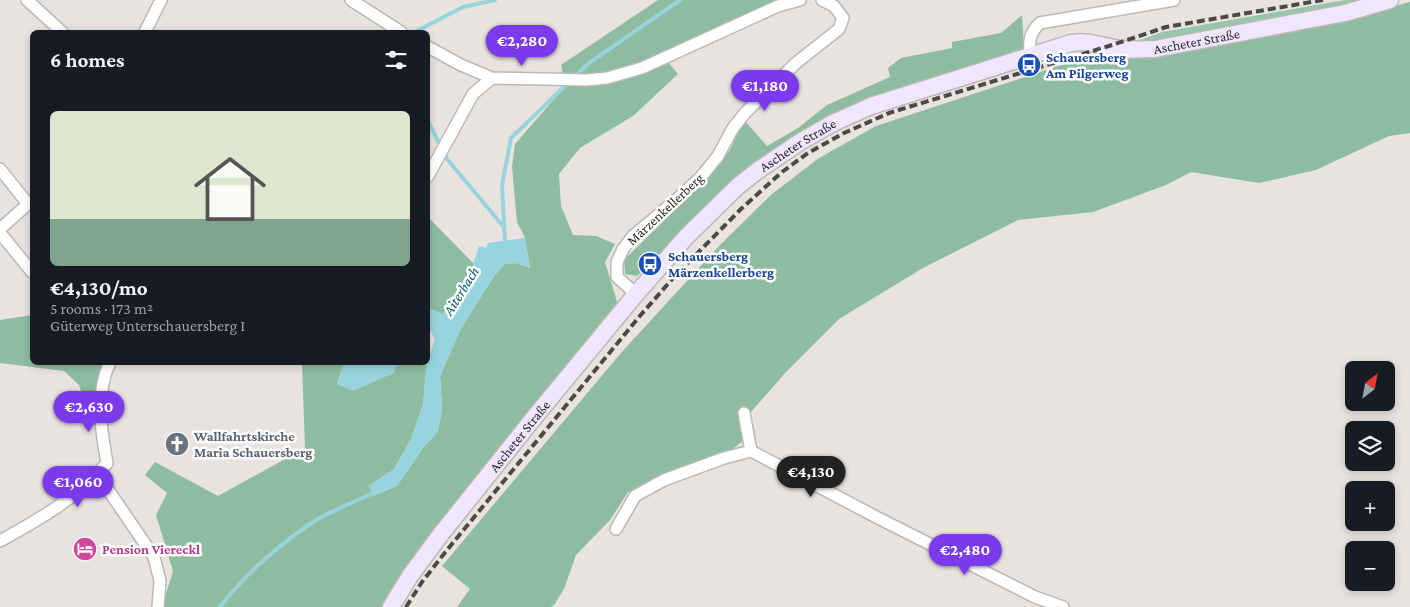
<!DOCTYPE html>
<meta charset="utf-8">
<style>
:root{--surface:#171b24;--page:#242831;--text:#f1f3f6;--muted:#9ea1a6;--accent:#7c3aed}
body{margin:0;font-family:"Crimson Pro",serif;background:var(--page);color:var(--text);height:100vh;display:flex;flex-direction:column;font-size:19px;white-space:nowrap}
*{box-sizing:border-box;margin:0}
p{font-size:16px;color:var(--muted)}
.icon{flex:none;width:28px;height:28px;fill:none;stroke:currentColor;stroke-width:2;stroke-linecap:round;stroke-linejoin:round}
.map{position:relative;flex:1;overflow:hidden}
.sheet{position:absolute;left:30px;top:30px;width:400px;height:335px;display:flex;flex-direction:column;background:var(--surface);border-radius:8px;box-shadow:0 2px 8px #0003}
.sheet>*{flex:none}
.needle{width:32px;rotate:31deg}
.controls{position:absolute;left:1345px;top:361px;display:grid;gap:10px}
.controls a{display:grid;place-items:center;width:50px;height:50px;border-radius:8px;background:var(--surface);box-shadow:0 2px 8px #0003;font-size:25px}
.price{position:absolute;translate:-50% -42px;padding:0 11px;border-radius:18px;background:var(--accent);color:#fff;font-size:16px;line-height:32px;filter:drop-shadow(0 1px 2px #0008)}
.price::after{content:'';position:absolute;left:50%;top:30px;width:15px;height:11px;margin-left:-8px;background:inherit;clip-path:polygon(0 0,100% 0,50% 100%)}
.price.current{background:#222;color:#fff}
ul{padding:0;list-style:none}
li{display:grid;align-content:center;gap:10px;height:265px;padding:0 20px}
li span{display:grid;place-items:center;height:155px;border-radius:8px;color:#555}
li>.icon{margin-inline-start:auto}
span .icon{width:90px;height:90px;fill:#fffc;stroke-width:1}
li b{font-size:21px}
h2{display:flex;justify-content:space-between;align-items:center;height:60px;padding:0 20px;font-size:21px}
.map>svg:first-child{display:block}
.green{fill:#98c6aa}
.forest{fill:#8ebca1}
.water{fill:#98d4dd}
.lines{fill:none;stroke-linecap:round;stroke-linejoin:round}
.stream{stroke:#98d4dd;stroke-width:4}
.street-casing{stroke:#bcb8b4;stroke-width:14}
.secondary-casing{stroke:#bcb8b4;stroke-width:19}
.street{stroke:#fff;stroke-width:11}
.secondary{stroke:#efe7ff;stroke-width:16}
.rail{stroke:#4b4947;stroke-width:4;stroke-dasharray:8 4;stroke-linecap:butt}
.labels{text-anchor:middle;stroke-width:5;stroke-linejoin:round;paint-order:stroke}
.street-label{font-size:14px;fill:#2a2826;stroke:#fff}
.transit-label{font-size:14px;font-weight:bold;fill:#164399;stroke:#fff;text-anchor:start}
.worship-label{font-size:14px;font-weight:bold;fill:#5b616d;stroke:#fff;text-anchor:start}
.hotel-label{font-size:14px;font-weight:bold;fill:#b23c85;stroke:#fff;text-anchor:start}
.water-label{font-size:15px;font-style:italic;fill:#005a64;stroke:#fff}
</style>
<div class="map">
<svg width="1410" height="607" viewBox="0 0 1410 607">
<rect width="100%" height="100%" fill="#e8e3df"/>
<path class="green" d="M1345 0H1370L1156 43 1137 41 1162 32Z"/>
<path class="forest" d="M658 0H791L663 56 678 74 633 116 580 148 559 174 561 206 573 235 596 236 615 244 605 262 618 305 383 607H162L173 571 156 515 167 493 145 475 155 462 218 496 305 448 302 363H344L337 384 394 373 396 363H427L423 405 411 439 394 469 397 486 423 448 438 431 442 410 440 376 461 328 494 276 505 264 516 263 530 268 525 238 517 222 512 167 515 144 562 90 563 74 561 65Z
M1410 2V133L1389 136 1316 170 1259 183 1191 172 1166 185 1093 212 1018 220 923 268 839 319 785 373 751 412 740 414 743 441 724 456 685 467 628 492 610 520 576 555 564 589 554 605 551 607H457L470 589 442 566 620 354 720 245 772 194 819 158 876 126 1098 53 1129 58 1187 50 1346 19Z
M1022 15 1024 50 833 115 660 255 637 276 625 274 624 260 713 172 730 150 744 120 767 146 798 128 827 105 890 77 888 68 901 58 952 48V42L1001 33Z
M428 217 474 264 463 296 443 314 428 308Z
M32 315V362L104 363 100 370 90 419 79 385 64 371 0 363V320Z"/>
<path class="water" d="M525 238 530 268 516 263 505 264 494 276 461 329 440 376 442 410 438 431 423 448 397 486 374 496 368 486 394 469 411 439 423 405 426 366 435 339 428 327V308L444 314 463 296 479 246 486 248 488 243Z
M344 363V362L396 363 394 373 353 391 337 384Z"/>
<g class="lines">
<path class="stream" d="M415 32 463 7 495 0
M573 78 589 63 680 0
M428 121 447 159 503 226
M503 245 505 242 502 185 511 138 568 83
M220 607C245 574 279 545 313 522 332 510 355 502 375 492"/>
<g class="street-casing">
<path id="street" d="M27 0 62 32
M351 0 401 32
M145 32 161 0
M428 47 461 65 492 78 587 80 607 78 642 68 778 6 800 0
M1030 56C1029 42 1029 33 1040 23L1174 0
M0 169 28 204 0 229
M428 176 473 94 492 78
M0 233 32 272
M636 294 617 277V262L623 249 633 236 675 201 700 178 718 156 733 128 745 113 796 63 839 29 843 18 834 6 822 0
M744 413 751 451
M751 451 878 518 1035 597 1063 607
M98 475 154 557 160 581 158 607
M616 529 635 496 664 480 724 458 751 451
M0 541C36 521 81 496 107 463 101 430 95 394 110 362"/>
</g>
<g class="secondary-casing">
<g id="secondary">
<path id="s1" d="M391 607 410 576 441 534 533 419 636 294 686 237 737 187 757 171 800 142 833 123 871 106 1071 43C1090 40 1101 46 1119 49 1131 50 1143 49 1155 49L1345 13 1390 0"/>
</g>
</g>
<use href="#street" class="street"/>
<use href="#secondary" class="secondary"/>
<path class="rail" d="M406 607 422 582 447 550 639 317 674 277 741 209 782 172 808 153 844 133 889 113 1109 46 1166 27 1323 0"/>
</g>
<defs>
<g id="bus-disc" transform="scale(1.25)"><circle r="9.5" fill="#1a4fb4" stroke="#fff"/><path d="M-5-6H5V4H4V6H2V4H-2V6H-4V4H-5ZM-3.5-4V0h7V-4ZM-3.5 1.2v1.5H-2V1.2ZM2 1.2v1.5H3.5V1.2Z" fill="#fff"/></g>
<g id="church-disc" transform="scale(1.25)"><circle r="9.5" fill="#6b7280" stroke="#fff"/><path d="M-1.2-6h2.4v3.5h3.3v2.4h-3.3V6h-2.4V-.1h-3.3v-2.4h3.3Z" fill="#fff"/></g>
<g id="hotel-disc" transform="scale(1.25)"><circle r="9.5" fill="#d1479c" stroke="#fff"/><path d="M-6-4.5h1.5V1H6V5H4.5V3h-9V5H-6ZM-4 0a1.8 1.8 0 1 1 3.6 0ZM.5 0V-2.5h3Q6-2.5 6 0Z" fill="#fff"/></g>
</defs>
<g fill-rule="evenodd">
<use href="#bus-disc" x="1029" y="65"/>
<use href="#bus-disc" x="650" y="264"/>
<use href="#church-disc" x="177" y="444"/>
<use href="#hotel-disc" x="85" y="549"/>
</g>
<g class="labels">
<g class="street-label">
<text dy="5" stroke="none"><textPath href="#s1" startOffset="1039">Ascheter Straße</textPath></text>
<text dy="5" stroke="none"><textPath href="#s1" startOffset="619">Ascheter Straße</textPath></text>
<text transform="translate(665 209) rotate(-43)" y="5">Märzenkellerberg</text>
<text dy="5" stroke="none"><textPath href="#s1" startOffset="214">Ascheter Straße</textPath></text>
</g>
<g class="transit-label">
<text x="1046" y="62">Schauersberg<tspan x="1046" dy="16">Am Pilgerweg</tspan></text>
<text x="668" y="261">Schauersberg<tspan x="668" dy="16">Märzenkellerberg</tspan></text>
</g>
<g class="worship-label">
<text x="194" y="441">Wallfahrtskirche<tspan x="194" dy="16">Maria Schauersberg</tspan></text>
</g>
<g class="hotel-label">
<text x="102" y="554">Pension Viereckl</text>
</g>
<g class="water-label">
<text transform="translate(461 291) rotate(-58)" y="5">Aiterbach</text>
</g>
</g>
</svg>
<div class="controls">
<a><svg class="needle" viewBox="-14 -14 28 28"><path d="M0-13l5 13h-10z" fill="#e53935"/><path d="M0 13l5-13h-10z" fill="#9ea1a6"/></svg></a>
<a><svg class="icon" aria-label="layers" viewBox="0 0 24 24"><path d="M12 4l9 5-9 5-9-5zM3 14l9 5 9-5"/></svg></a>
<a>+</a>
<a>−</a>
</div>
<b class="price" style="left:522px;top:67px">€2,280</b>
<b class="price" style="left:765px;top:112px">€1,180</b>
<b class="price" style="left:89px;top:433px">€2,630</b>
<b class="price current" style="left:811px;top:498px">€4,130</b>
<b class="price" style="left:78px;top:508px">€1,060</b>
<b class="price" style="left:965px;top:576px">€2,480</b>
<section class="sheet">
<h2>6 homes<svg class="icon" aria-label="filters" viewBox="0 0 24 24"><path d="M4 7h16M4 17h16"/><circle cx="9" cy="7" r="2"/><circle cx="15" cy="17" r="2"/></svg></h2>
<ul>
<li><span style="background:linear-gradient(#dfe7d0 70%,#7fa58c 0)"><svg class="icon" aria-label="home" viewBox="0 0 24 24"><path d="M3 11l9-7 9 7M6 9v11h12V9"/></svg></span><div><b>€4,130/mo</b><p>5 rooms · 173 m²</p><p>Güterweg Unterschauersberg I</p></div></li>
</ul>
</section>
</div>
